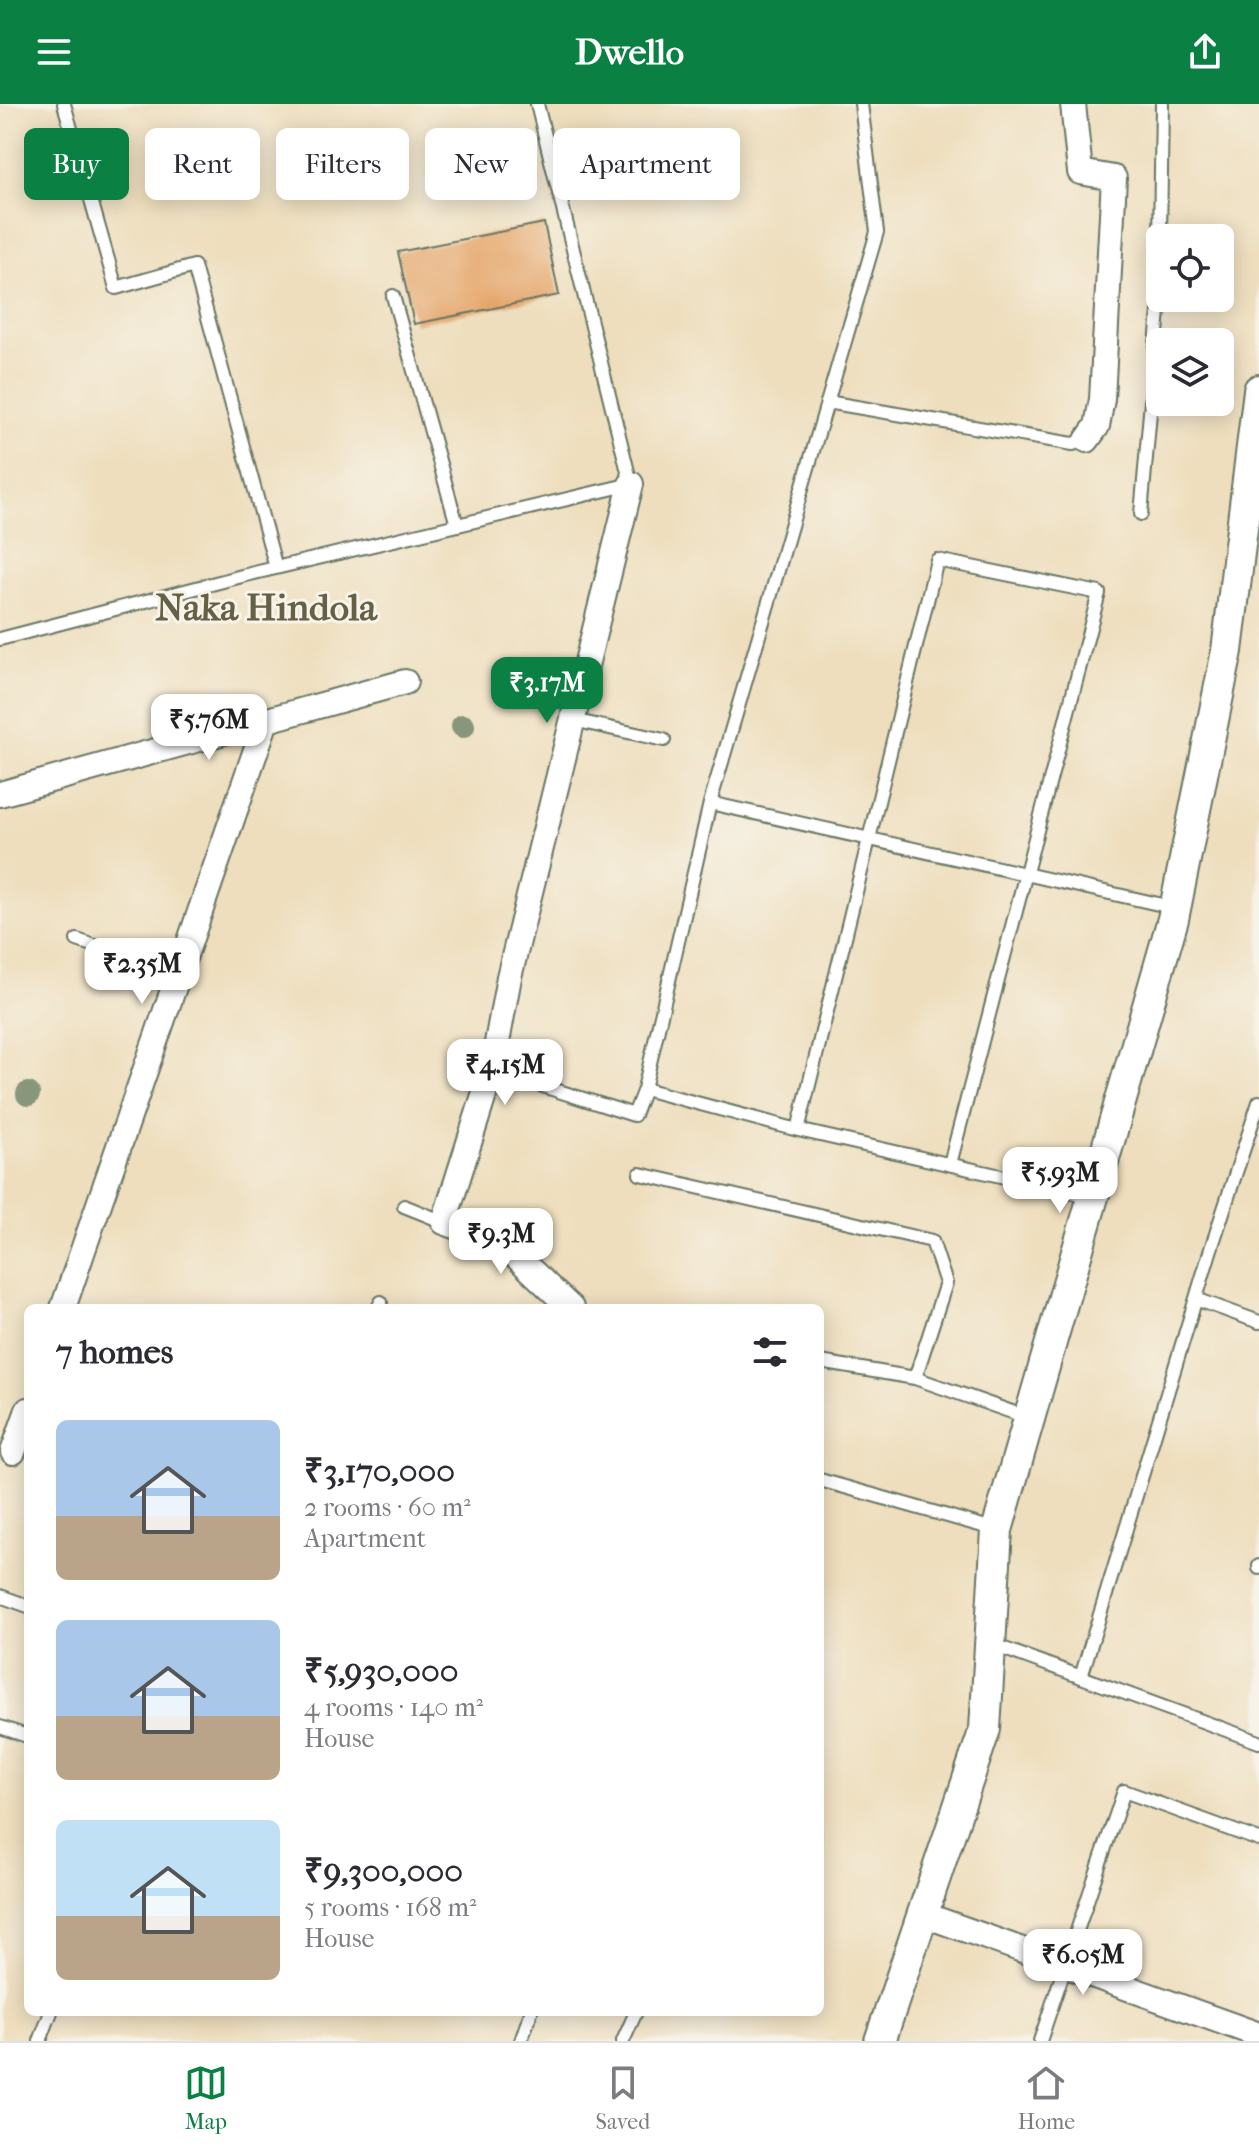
<!DOCTYPE html>
<meta charset="utf-8">
<style>
:root{--surface:#fff;--page:#f2f2f3;--text:#2b2b33;--muted:#7c7c81;--line:#e1e1e2;--accent:#0b8043}
body{margin:0;font-family:"IM FELL French Canon",serif;background:var(--page);color:var(--text);height:100vh;display:flex;flex-direction:column;font-size:30px;white-space:nowrap}
*{box-sizing:border-box;margin:0}
p{font-size:26px;color:var(--muted)}
.icon{flex:none;width:44px;height:44px;fill:none;stroke:currentColor;stroke-width:2;stroke-linecap:round;stroke-linejoin:round}
.map{position:relative;flex:1;overflow:hidden}
.sheet{position:absolute;left:24px;top:1200px;width:800px;height:712px;display:flex;flex-direction:column;background:var(--surface);border-radius:12px;box-shadow:0 4px 20px #0003}
.sheet>*{flex:none}
.hud{position:absolute;left:24px;top:24px;width:800px;height:72px;display:flex;gap:16px}
.tools{position:absolute;left:1146px;top:120px;display:grid;gap:16px}
.tools a{display:grid;place-items:center;width:88px;height:88px;border-radius:12px;background:var(--surface);box-shadow:0 4px 20px #0003;font-size:40px}
.price{position:absolute;translate:-50% -68px;padding:0 18px;border-radius:16px;background:#fff;color:#222;font-size:26px;line-height:52px;filter:drop-shadow(0 2px 4px #0008)}
.price::after{content:'';position:absolute;left:50%;top:48px;width:24px;height:18px;margin-left:-12px;background:inherit;clip-path:polygon(0 0,100% 0,50% 100%)}
.price.current{background:var(--accent);color:#fff}
ul{padding:0;list-style:none}
li{display:flex;align-items:center;gap:24px;height:200px;padding:0 32px}
li span{display:grid;place-items:center;flex:none;width:224px;height:160px;border-radius:12px;color:#555}
li>.icon{margin-inline-start:auto}
span .icon{width:96px;height:96px;fill:#fffc;stroke-width:1}
li b{font-size:34px}
h2{display:flex;justify-content:space-between;align-items:center;height:96px;padding:0 32px;font-size:34px}
.pill{padding:0 28px;border-radius:12px;background:var(--surface);box-shadow:0 4px 20px #0003;font-size:28px;line-height:72px}
.pill.current{background:var(--accent);color:#fff}
header{display:flex;justify-content:space-between;align-items:center;height:104px;padding:0 32px;background:var(--accent);color:#fff;font-size:36px;font-weight:700}
.dock{display:flex;justify-content:space-around;align-items:center;height:112px;border-top:2px solid var(--line);background:var(--surface);font-size:22px;color:var(--muted)}
.dock a{display:grid;justify-items:center;gap:4px}
.dock .current{color:var(--accent)}
.map>svg:first-child{display:block}
.building{fill:#e5a468}
.lines{fill:none;stroke-linecap:round;stroke-linejoin:round}
.service-casing{stroke:#677564;stroke-width:16}
.minor-casing{stroke:#677564;stroke-width:28}
.tertiary-casing{stroke:#677564;stroke-width:34}
.service{stroke:#fff;stroke-width:12}
.minor{stroke:#fff;stroke-width:24}
.tertiary{stroke:#fff;stroke-width:30}
.tree{fill:#88967c}
.labels{text-anchor:middle;stroke-width:6;stroke-linejoin:round;paint-order:stroke}
.district-label{font-size:38px;font-weight:bold;fill:#646146;stroke:#f7f3e8}
</style>
<header><svg class="icon" aria-label="menu" viewBox="0 0 24 24"><path d="M4 6h16M4 12h16M4 18h16"/></svg>Dwello<svg class="icon" aria-label="share" viewBox="0 0 24 24"><path d="M12 15V3M7 8l5-5 5 5M5 13v7h14v-7"/></svg></header>
<div class="map">
<svg width="1259" height="1937" viewBox="0 0 1259 1937">
<rect width="100%" height="100%" fill="#f7f3e8"/>
<filter id="ink" filterUnits="userSpaceOnUse"><feTurbulence type="fractalNoise" baseFrequency=".0125" numOctaves="2"/><feDisplacementMap in="SourceGraphic" scale="16" xChannelSelector="R" yChannelSelector="G"/><feConvolveMatrix kernelMatrix="1 2 1 2 8 2 1 2 1" color-interpolation-filters="sRGB"/></filter>
<filter id="wash" filterUnits="userSpaceOnUse"><feTurbulence type="fractalNoise" baseFrequency=".006" numOctaves="4" result="noise"/><feDisplacementMap in="SourceGraphic" scale="32" xChannelSelector="R" yChannelSelector="G"/><feGaussianBlur stdDeviation="1.8" result="paint"/><feColorMatrix in="noise" values="0 0 0 0 0 0 0 0 0 0 0 0 0 0 0 0 0 1.4 0 .05"/><feComposite in="paint" operator="in"/></filter>
<g filter="url(#wash)">
<rect width="100%" height="100%" fill="#eedebd"/>
<g id="blocks">
<path class="building" d="M544 119 559 191 414 220 398 148Z"/>
</g>
</g>
<g filter="url(#ink)">
<use href="#blocks" fill-opacity="0" stroke="#677564" stroke-width="2"/>
<g class="lines">
<g class="service-casing">
<path id="service" d="M64 0 116 184 194 162 276 464
M1160 134 1162 0
M393 192 457 421
M827 298 1073 340 1087 336
M1141 410 1159 207 1160 164
M0 535 246 471 631 380 537 0
M573 616 664 636
M710 699 1176 804
M77 836 178 870
M492 966 634 1011 644 985 710 699 877 128 861 0
M644 985 798 1026 1093 1093
M798 1026 937 456 1099 489 950 1060
M640 1070 932 1137 946 1179 915 1274
M404 1102 444 1118
M1196 1195 1259 1218
M378 1204 381 1198
M820 1258 915 1274 1029 1314
M820 1376 997 1426
M1259 1462V1464
M0 1492 28 1502
M991 1540 1259 1638
M1081 1573 1210 1148 1259 998
M0 1623 27 1632
M40 1937 51 1908
M521 1937 531 1908
M623 1937 636 1908
M1040 1937 1124 1687 1259 1736"/>
</g>
<g class="minor-casing">
<path id="minor" d="M1073 0 1080 68 1114 74 1102 295 1097 322 1087 336
M0 690 405 578
M63 1204 266 617
M571 1204 502 1139 444 1118 492 966 509 873 631 380
M13 1348 28 1306
M922 1810 1259 1931"/>
</g>
<g class="tertiary-casing">
<path id="tertiary" d="M880 1937 985 1625 997 1426 1173 815 1227 547 1259 286"/>
</g>
<use href="#service" class="service"/>
<use href="#minor" class="minor"/>
<use href="#tertiary" class="tertiary"/>
</g>
<g class="tree">
<circle cx="463" cy="622" r="12"/>
<circle cx="28" cy="990" r="12"/>
</g>
</g>
<g class="labels">
<g class="district-label">
<text x="266" y="516">Naka Hindola</text>
</g>
</g>
</svg>
<div class="tools">
<a><svg class="icon" aria-label="locate" viewBox="0 0 24 24"><circle cx="12" cy="12" r="6"/><path d="M12 2v4M12 18v4M2 12h4M18 12h4"/></svg></a>
<a><svg class="icon" aria-label="layers" viewBox="0 0 24 24"><path d="M12 4l9 5-9 5-9-5zM3 14l9 5 9-5"/></svg></a>
</div>
<b class="price current" style="left:547px;top:621px">₹3.17M</b>
<b class="price" style="left:209px;top:658px">₹5.76M</b>
<b class="price" style="left:142px;top:902px">₹2.35M</b>
<b class="price" style="left:505px;top:1003px">₹4.15M</b>
<b class="price" style="left:1060px;top:1111px">₹5.93M</b>
<b class="price" style="left:501px;top:1172px">₹9.3M</b>
<b class="price" style="left:1083px;top:1893px">₹6.05M</b>
<div class="hud">
<a class="pill current">Buy</a>
<a class="pill">Rent</a>
<a class="pill">Filters</a>
<a class="pill">New</a>
<a class="pill">Apartment</a>
</div>
<section class="sheet">
<h2>7 homes<svg class="icon" aria-label="filters" viewBox="0 0 24 24"><path d="M4 7h16M4 17h16"/><circle cx="9" cy="7" r="2"/><circle cx="15" cy="17" r="2"/></svg></h2>
<ul>
<li><span style="background:linear-gradient(#a9c7e8 60%,#b9a48a 0)"><svg class="icon" aria-label="home" viewBox="0 0 24 24"><path d="M3 11l9-7 9 7M6 9v11h12V9"/></svg></span><div><b>₹3,170,000</b><p>2 rooms · 60 m²</p><p>Apartment</p></div></li>
<li><span style="background:linear-gradient(#a9c7e8 60%,#b9a48a 0)"><svg class="icon" aria-label="home" viewBox="0 0 24 24"><path d="M3 11l9-7 9 7M6 9v11h12V9"/></svg></span><div><b>₹5,930,000</b><p>4 rooms · 140 m²</p><p>House</p></div></li>
<li><span style="background:linear-gradient(#bfe0f5 60%,#b9a48a 0)"><svg class="icon" aria-label="home" viewBox="0 0 24 24"><path d="M3 11l9-7 9 7M6 9v11h12V9"/></svg></span><div><b>₹9,300,000</b><p>5 rooms · 168 m²</p><p>House</p></div></li>
</ul>
</section>
</div>
<nav class="dock">
<a class="current"><svg class="icon" aria-label="map" viewBox="0 0 24 24"><path d="M3 6l6-2 6 2 6-2v14l-6 2-6-2-6 2zM9 4v14M15 6v14"/></svg>Map</a>
<a><svg class="icon" aria-label="saved" viewBox="0 0 24 24"><path d="M7 4h10v16l-5-4-5 4z"/></svg>Saved</a>
<a><svg class="icon" aria-label="home" viewBox="0 0 24 24"><path d="M3 11l9-7 9 7M6 9v11h12V9"/></svg>Home</a>
</nav>
